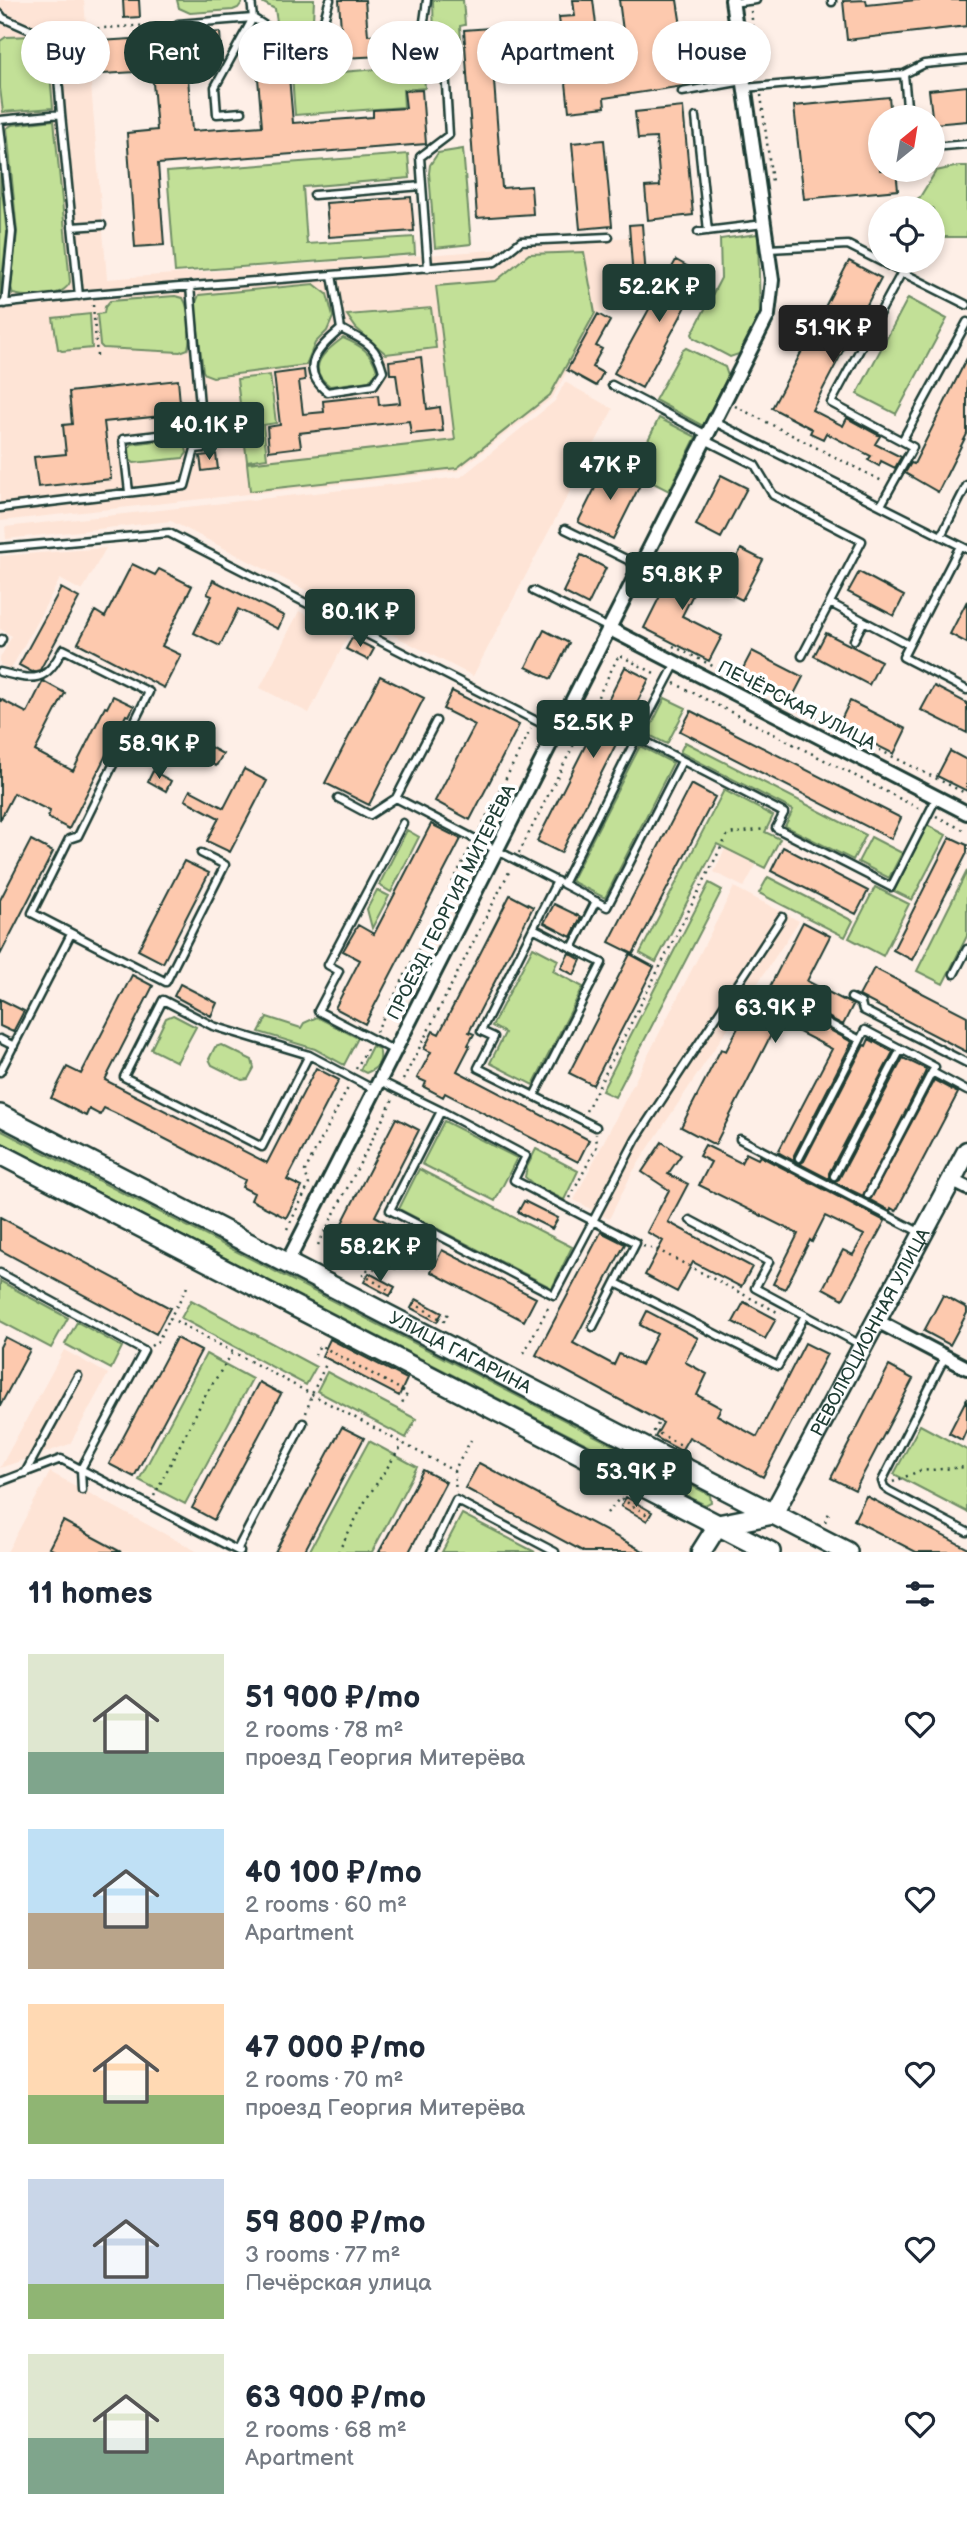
<!DOCTYPE html>
<meta charset="utf-8">
<style>
:root{--surface:#fff;--page:#f6f6f7;--text:#1f2937;--muted:#747a83;--accent:#1f3d34}
body{margin:0;font-family:"Balsamiq Sans",sans-serif;background:var(--page);color:var(--text);height:100vh;display:flex;flex-direction:column;font-size:26px;white-space:nowrap}
*{box-sizing:border-box;margin:0}
p{font-size:23px;color:var(--muted)}
.icon{flex:none;width:38px;height:38px;fill:none;stroke:currentColor;stroke-width:2;stroke-linecap:round;stroke-linejoin:round}
.map{position:relative;height:1552px;overflow:hidden}
.details{display:flex;flex-direction:column;background:var(--surface);flex:1}
.details>*{flex:none}
.banner{position:absolute;left:21px;top:21px;width:926px;height:63px;display:flex;gap:14px}
.needle{width:46px;rotate:30deg}
.tools{position:absolute;left:868px;top:105px;display:grid;gap:14px}
.tools a{display:grid;place-items:center;width:77px;height:77px;border-radius:50%;background:var(--surface);box-shadow:0 4px 10px #0003;font-size:35px}
.price{position:absolute;translate:-50% -60px;padding:0 16px;border-radius:7px;background:var(--accent);color:#fff;font-size:23px;line-height:46px;filter:drop-shadow(0 2px 4px #0008)}
.price::after{content:'';position:absolute;left:50%;top:42px;width:21px;height:16px;margin-left:-10px;background:inherit;clip-path:polygon(0 0,100% 0,50% 100%)}
.price.on{background:#222;color:#fff}
ul{padding:0;list-style:none}
li{display:flex;align-items:center;gap:21px;height:175px;padding:0 28px}
li span{display:grid;place-items:center;flex:none;width:196px;height:140px;border-radius:0px;color:#555}
li>.icon{margin-inline-start:auto}
span .icon{width:84px;height:84px;fill:#fffc;stroke-width:1}
li b{font-size:30px}
h2{display:flex;justify-content:space-between;align-items:center;height:84px;padding:0 28px;font-size:30px}
.pill{padding:0 24px;border-radius:32px;background:var(--surface);box-shadow:0 4px 10px #0003;font-size:24px;line-height:63px}
.pill.on{background:var(--accent);color:#fff}
.map>svg:first-child{display:block}
.built{fill:#fee4d6}
.green{fill:#c2e097;stroke:#708e66;stroke-width:2}
.building{fill:#fdc9ae;stroke:#1f3d34;stroke-width:2}
.lines{fill:none;stroke-linecap:round;stroke-linejoin:round}
.service-casing{stroke:#1f3d34;stroke-width:11}
.minor-casing{stroke:#1f3d34;stroke-width:18}
.secondary-casing{stroke:#1f3d34;stroke-width:23}
.primary-casing{stroke:#1f3d34;stroke-width:24}
.path{stroke:#1f3d34;stroke-width:2.5;stroke-dasharray:2 5;stroke-linecap:butt}
.service{stroke:#fff;stroke-width:6}
.minor{stroke:#fff;stroke-width:12}
.secondary{stroke:#fff;stroke-width:18}
.primary{stroke:#fff;stroke-width:19}
.labels{text-anchor:middle;stroke-width:7;stroke-linejoin:round;paint-order:stroke}
.street-label{font-size:18px;fill:#1f3d34;stroke:#fff}
</style>
<div class="map">
<svg width="967" height="1552" viewBox="0 0 967 1552">
<rect width="100%" height="100%" fill="#feefe7"/>
<filter id="ink" filterUnits="userSpaceOnUse"><feTurbulence type="fractalNoise" baseFrequency=".0143" numOctaves="2"/><feDisplacementMap in="SourceGraphic" scale="14" xChannelSelector="R" yChannelSelector="G"/><feConvolveMatrix kernelMatrix="1 2 1 2 8 2 1 2 1" color-interpolation-filters="sRGB"/></filter>
<g filter="url(#ink)">
<path class="built" d="M0 0H84L107 279 480 251 629 237 632 280 615 309 598 314 553 397 458 471 0 521Z
M565 382 613 409 473 676 171 521 6 539 5 527 461 477 555 401Z
M106 548 82 591 60 579 11 669 0 665V658L12 636 0 629V556Z
M299 611 348 636 309 713 260 688Z
M725 849 756 865 744 887 714 872Z
M734 887 799 921 632 1173 609 1219 574 1200Z
M64 1350 108 1374 70 1444 0 1468Z
M50 1472 198 1552H7Z"/>
<path class="green" d="M177 0H244L238 8 233 10 190 13 179 8Z
M258 0H314L313 20C304 30 287 32 277 22L275 9Z
M433 0H463L465 25 460 26 462 52C450 52 440 54 434 42Z
M33 36 45 44 48 51 53 108 3 112 0 88V41L6 37Z
M416 66 424 72 425 88 403 90 404 107 295 115 292 76Z
M54 120 70 282C64 298 28 298 13 294L11 287 17 232 7 128 12 125Z
M463 149 471 244 435 248 429 173 430 165 438 153Z
M408 154 410 178 303 187 307 244 414 237 415 254 175 272 167 172Z
M959 166H967V237H933V208H903L920 197 936 171Z
M0 173 7 234 0 295Z
M758 234 760 313 739 354 730 357 694 338 692 334 721 278 720 239Z
M584 252 595 313 550 395 457 468 250 491 247 463 455 440 436 286 496 281 529 254Z
M314 284 327 294 333 317 327 331 315 343 306 365 213 377 205 374 203 371 195 305 199 295Z
M175 296 183 298C190 309 191 337 188 349L180 352 103 348 100 345 97 314 104 313 105 307 110 301Z
M908 298 947 319 896 414 857 394Z
M431 308 436 348 386 354 356 328 347 315Z
M90 314 92 348 62 351 58 349 53 318Z
M343 338C360 345 372 352 377 371L369 381 330 386C304 368 325 351 343 338Z
M686 348 725 367 728 376 703 426 655 400 682 351Z
M270 375 276 423 263 425 267 458 247 461 237 379Z
M659 418 696 437 669 491 632 472Z
M180 438 185 441 187 453 183 458 134 463 130 460 129 448 132 444Z
M665 698 686 708 667 744 647 734Z
M685 742 866 835 853 860 785 826 793 810 680 752Z
M640 746 673 763 605 898 571 881Z
M724 790 773 816 765 832 780 839 765 868 717 844 656 962 640 953Z
M927 825 946 835 912 900 894 891Z
M407 830 419 837 391 892 379 885Z
M871 837 902 853 889 878 858 862Z
M967 871V936L943 984 917 971Z
M768 877 853 921 845 937 759 893Z
M709 883 722 890 615 1097 602 1091Z
M875 887 909 904 883 956 849 938Z
M377 890 389 896 372 928 367 909Z
M533 947 558 960 553 971 583 987 533 1085 490 1063 505 1033 492 1026Z
M173 1015 196 1027 177 1062 151 1049 166 1018Z
M267 1017 301 1028 304 1023 317 1017 358 1038 344 1065 315 1049 259 1032Z
M221 1045 252 1060 254 1068 248 1079 242 1080 212 1065 209 1059 215 1047Z
M372 1046 379 1049C383 1061 377 1069 366 1073L360 1070Z
M444 1121 517 1158 495 1201 422 1164Z
M0 1130 710 1495 711 1502 705 1505 0 1142Z
M536 1149 578 1171 564 1200 533 1184 525 1177 527 1167Z
M419 1169 572 1247 552 1288 399 1209Z
M0 1281 68 1318 51 1348 0 1321Z
M191 1300 316 1367 306 1385 181 1318Z
M77 1322 122 1347 111 1369 65 1344Z
M206 1354 252 1379 185 1504 139 1480Z
M327 1372 416 1419 406 1438 317 1391Z
M920 1425 967 1450V1512L894 1474Z
M369 1441 417 1467 372 1552H309Z
M462 1514 535 1552H442Z"/>
<path class="building" d="M123 0H139L140 17 124 18Z
M339 0H365L368 35 401 33 402 55 343 58Z
M573 0H593L599 49 625 46 619 0H677L690 85 604 98 605 107 569 111 559 17 575 16Z
M866 0 867 5 916 0H967V26L847 40 843 1Z
M490 28 502 188 531 186 533 214 477 218 464 30Z
M220 32 222 61 187 64 192 131 262 126 258 78 289 76 293 123 373 117V110L406 108 404 91 422 90 426 144 158 164 164 245 135 247 127 133 157 130 152 71 103 74 100 41 131 39 132 48 185 44V35Z
M967 86V121L933 124 929 90Z
M889 97 891 117H880V170H896L898 190 804 199 794 106Z
M683 107 693 215 648 220 645 187 660 186 656 138 638 139 635 112Z
M604 140 612 226 580 229 572 143Z
M411 197 414 231 329 237 326 203Z
M642 224 646 278 633 279 629 225Z
M676 260 703 275 642 388 614 373Z
M849 261 881 278 812 410 843 426 847 418 880 436 875 444 901 457 895 468 881 461 879 466 868 460 871 456 826 433 823 439 810 433 812 429 772 408Z
M598 314 610 321 596 346 602 349 592 367 603 373 596 386 567 370Z
M421 357 427 409 440 407 443 431 411 434 409 421 299 433 301 447 269 451 267 427 280 425 274 374 304 370 305 380 299 381 303 414 324 412 323 401 378 395 379 405 400 403 396 374H390L389 361Z
M967 358V434L938 492 905 473 911 463 914 464Z
M178 380 181 414 104 422 111 479 38 487 34 457 66 454 63 425 72 424 69 392Z
M216 454 218 469 202 471 200 456Z
M606 466 641 483 613 539 578 522Z
M721 475 747 488 721 538 696 525Z
M741 549 763 560 742 600 720 589Z
M581 555 606 568 588 605 563 592Z
M680 556 706 569 682 616 722 636 709 661 644 628Z
M132 564 155 575 159 569 192 586 162 646 181 655 164 688 78 643 95 611 105 617Z
M859 572 904 596 894 616 848 592Z
M213 580 284 616 278 629 238 609 220 646 194 633 212 596 207 594Z
M61 588 79 598 40 670 32 672 19 665Z
M967 601V643L950 634Z
M544 630 569 643 551 679 526 667Z
M826 633 881 661 869 685 814 656Z
M352 638 374 649 368 660 346 649Z
M752 651 803 677 790 702 739 676Z
M625 667 649 679 561 853 537 841Z
M380 676 424 698 369 805 325 783Z
M43 681 65 693 35 751 73 771 105 707 107 708 113 696 134 706 129 716 126 715 69 829 48 818 50 811 14 793 0 820V699L27 713Z
M934 686 967 703V733L921 710Z
M452 691 519 725 470 820 435 801 475 725 443 709Z
M850 701 906 729 894 754 838 726Z
M691 711 901 818 891 839 680 731Z
M180 731 223 754 216 766 173 744Z
M950 751 967 760V791L937 776Z
M244 769 267 781 230 852 207 841 219 818 185 800 190 790 224 808Z
M153 771 171 781 166 791 148 781Z
M691 784 715 797 633 954 609 942Z
M431 824 461 839 365 1024 335 1008 360 960 343 951 358 925 374 934Z
M950 837 967 845V853L912 960 893 950Z
M31 840 53 852 0 955V900Z
M783 847 868 891 856 914 771 871Z
M184 861 209 873 163 963 138 950Z
M510 895 533 907 469 1032 474 1034 468 1045 470 1046 457 1071 589 1140 578 1162 445 1093 443 1097 424 1087 426 1082 417 1078 431 1052 424 1049 433 1031 439 1034Z
M554 904 581 917 571 937 544 923Z
M803 922 830 936 807 981 853 1005 843 1025 777 990 770 992V997L852 1042 794 1155V1161L778 1152 832 1049 778 1021 715 1145 681 1127 721 1049 726 1051 743 1018 749 1021 761 999 763 1000Z
M569 953 581 960 574 975 561 968Z
M630 954 654 967 593 1085 569 1073Z
M874 968 967 1016V1052L859 996Z
M132 975 153 986 105 1080 267 1163 316 1068 339 1080 287 1180 302 1187 286 1218 251 1200 254 1193 242 1187 245 1180 115 1113 104 1108 100 1115 89 1109 86 1116 51 1098 67 1067 81 1074Z
M180 984 217 1003 211 1016 174 996Z
M0 999 24 1011 13 1032 0 1026Z
M869 1039 893 1052 829 1173V1179L800 1164 804 1161 864 1045 866 1046Z
M903 1058 926 1069 925 1073 863 1196 834 1182 839 1179Z
M934 1080 958 1093 896 1211 891 1208 890 1211 870 1200Z
M396 1118 419 1130 375 1216 415 1237 403 1260 340 1227Z
M662 1142 681 1155 668 1174 688 1184 668 1222 752 1267 741 1287 693 1262 677 1292 645 1275 663 1241 647 1232 669 1190 642 1172Z
M705 1145 741 1163 746 1153 758 1159 760 1156 885 1221 843 1299 823 1288 843 1250 853 1255 864 1235 825 1216 812 1242 810 1240 785 1289 773 1284 798 1234 699 1185 711 1162 699 1156Z
M524 1201 558 1218 552 1229 518 1212Z
M0 1217 170 1308 156 1334 0 1250Z
M601 1232 625 1244 573 1343 614 1365 619 1354 641 1365 657 1334 640 1325 647 1311 698 1338 685 1362 707 1374 697 1395 721 1408 717 1415 757 1437 805 1343 827 1354 763 1477 689 1437 681 1451 655 1437 663 1423 536 1355Z
M442 1250 536 1298 524 1321 431 1272Z
M369 1273 395 1287 390 1296 364 1282Z
M943 1295 967 1308V1313L950 1345 924 1331Z
M416 1299 442 1313 437 1322 411 1308Z
M744 1302 776 1319 765 1339 733 1322Z
M5 1337 30 1350 0 1406V1347Z
M176 1338 201 1351 134 1477 109 1464Z
M330 1339 407 1379 399 1396 322 1356Z
M889 1366 913 1379 855 1490 831 1478Z
M259 1382 281 1394 214 1520 192 1508Z
M967 1398V1429L962 1440 949 1433Z
M342 1427 364 1438 304 1552H275Z
M479 1463 645 1552H584L465 1488Z
M423 1470 446 1482 409 1552H379Z
M866 1496 967 1548V1552H916L854 1520Z
M626 1497 652 1512 647 1521 621 1506Z
M63 1521 121 1552H57L49 1548Z"/>
<g class="lines">
<g class="service-casing">
<path id="service" d="M427 0 422 36 424 58 445 68 449 135 420 157 428 268
M832 0V2
M732 3 756 0
M0 14 3 18 55 41 61 114 0 120
M178 24 253 18 251 0
M904 74 924 64 967 60
M744 88 904 74 908 117
M682 92 743 81
M242 112 217 114 215 87 253 18C272 31 307 50 323 22 326 15 327 7 330 0
M61 114 79 296
M696 117 708 231
M0 126 12 232 5 304
M933 147 967 144
M314 195 422 186
M72 227 102 225
M698 232 764 224
M768 249 848 245 967 305
M902 272 831 403 902 441 967 322
M332 275 341 329C319 348 297 367 327 392L374 385 383 371C376 344 365 341 341 329
M190 286 202 430
M0 304 92 294 495 262 521 241 609 237
M612 385 707 435
M715 422 941 536 967 485
M705 440 755 465 773 495 862 541 802 656
M881 505 913 447 902 441
M0 508 185 486 195 449 204 448 202 430 123 439 129 492
M565 529 642 567
M941 536 967 549
M960 546 903 657 967 690
M0 548 169 533 556 731
M533 591 609 628
M830 603 909 645
M854 640 864 621
M0 643 2 639
M676 663 637 737 784 813 776 828 891 887 937 797
M0 672C36 681 45 683 63 649L149 692 78 836 69 839 32 913 166 982 225 865 201 853
M436 721 396 798 558 882
M637 737 563 884 607 907 682 761
M338 798 370 815 396 798
M557 881 481 1031 494 1037 478 1068 596 1127
M533 928 572 948
M954 974 967 949
M775 995 860 1040 865 1030 935 1067 932 1072 967 1091
M851 998 861 1003 863 1010 967 1063
M0 1039 14 1046
M395 1051 318 1011 339 971 328 965 403 823
M309 1055 262 1147 124 1077 163 1000 213 1026 309 1055 375 1090
M0 1072 71 934
M380 1081 441 1111 390 1210 554 1295 593 1221 514 1180 526 1156 441 1111
M534 1096 602 963 572 948 596 901
M740 1139 921 1233
M799 1158 860 1040
M834 1176 901 1049
M868 1195 932 1072
M690 1220 769 1262 755 1288 861 1345
M423 1256 435 1233
M0 1273 144 1351 81 1469 82 1490
M616 1283 778 1366 805 1315
M593 1327 636 1243 593 1221 636 1139 782 917
M945 1357 882 1481 884 1487 889 1491 967 1532
M25 1473 78 1376
M0 1482 61 1459 240 1552
M237 1550 303 1423
M431 1552 456 1500 555 1552"/>
</g>
<g class="minor-casing">
<path id="minor" d="M610 629 967 813
M951 1180 967 1188
M287 1263 768 315 772 280 732 0
M877 1321 967 1368"/>
</g>
<g class="secondary-casing">
<g id="secondary">
<path id="s1" d="M773 1514 967 1151"/>
<path d="M701 1552 718 1525"/>
</g>
</g>
<g class="primary-casing">
<g id="primary">
<path id="s2" d="M0 1115 847 1552"/>
<path d="M0 1154 770 1552"/>
<path d="M718 1525 773 1514"/>
</g>
</g>
<path class="path" d="M751 11 759 78
M64 38 87 29 168 24
M761 95 772 182
M93 305 97 356
M735 406 882 481
M673 646 967 794
M674 683 920 809
M936 816 967 832
M480 829 531 729
M519 853 619 655 658 675
M376 1032 470 848
M356 1069 368 1047
M403 1080 511 868
M586 1111 728 834 766 829
M570 1198 597 1146 596 1134
M287 1229 309 1185 305 1171 348 1088
M318 1245 393 1099
M643 1246 658 1250 781 1314
M187 1287 170 1318 454 1471 471 1440
M394 1293 363 1275 366 1270 417 1267 419 1265
M413 1303 444 1321 448 1313
M151 1346 158 1341 170 1318
M524 1353 550 1304
M315 1355 320 1345 325 1348 402 1390 407 1394 402 1403
M306 1413 312 1394 327 1362
M658 1424 654 1431 683 1446
M454 1471 456 1492
M893 1482 919 1471 967 1467
M154 1496 206 1394 233 1352
M607 1513 620 1498 649 1516
M825 1522 829 1513
M338 1552 367 1498 403 1444"/>
<use href="#service" class="service"/>
<use href="#minor" class="minor"/>
<use href="#secondary" class="secondary"/>
<use href="#primary" class="primary"/>
</g>
</g>
<g class="labels">
<g class="street-label">
<text transform="translate(797 705) rotate(27)" y="6">ПЕЧЁРСКАЯ УЛИЦА</text>
<text transform="translate(451 902) rotate(-63)" y="6">ПРОЕЗД ГЕОРГИЯ МИТЕРЁВА</text>
<text dy="6" stroke="none"><textPath href="#s1" startOffset="206">РЕВОЛЮЦИОННАЯ УЛИЦА</textPath></text>
<text dy="6" stroke="none"><textPath href="#s2" startOffset="518">УЛИЦА ГАГАРИНА</textPath></text>
</g>
</g>
</svg>
<div class="tools">
<a><svg class="needle" viewBox="-14 -14 28 28"><path d="M0-13l5 13h-10z" fill="#e53935"/><path d="M0 13l5-13h-10z" fill="#747a83"/></svg></a>
<a><svg class="icon" aria-label="locate" viewBox="0 0 24 24"><circle cx="12" cy="12" r="6"/><path d="M12 2v4M12 18v4M2 12h4M18 12h4"/></svg></a>
</div>
<b class="price" style="left:659px;top:324px">52.2K ₽</b>
<b class="price on" style="left:833px;top:365px">51.9K ₽</b>
<b class="price" style="left:209px;top:462px">40.1K ₽</b>
<b class="price" style="left:610px;top:502px">47K ₽</b>
<b class="price" style="left:682px;top:612px">59.8K ₽</b>
<b class="price" style="left:360px;top:649px">80.1K ₽</b>
<b class="price" style="left:593px;top:760px">52.5K ₽</b>
<b class="price" style="left:159px;top:781px">58.9K ₽</b>
<b class="price" style="left:775px;top:1045px">63.9K ₽</b>
<b class="price" style="left:380px;top:1284px">58.2K ₽</b>
<b class="price" style="left:636px;top:1509px">53.9K ₽</b>
<div class="banner">
<a class="pill">Buy</a>
<a class="pill on">Rent</a>
<a class="pill">Filters</a>
<a class="pill">New</a>
<a class="pill">Apartment</a>
<a class="pill">House</a>
</div>
</div>
<section class="details">
<h2>11 homes<svg class="icon" aria-label="filters" viewBox="0 0 24 24"><path d="M4 7h16M4 17h16"/><circle cx="9" cy="7" r="2"/><circle cx="15" cy="17" r="2"/></svg></h2>
<ul>
<li><span style="background:linear-gradient(#dfe7d0 70%,#7fa58c 0)"><svg class="icon" aria-label="home" viewBox="0 0 24 24"><path d="M3 11l9-7 9 7M6 9v11h12V9"/></svg></span><div><b>51 900 ₽/mo</b><p>2 rooms · 78 m²</p><p>проезд Георгия Митерёва</p></div><svg class="icon" aria-label="heart" viewBox="0 0 24 24"><path d="M12 20l-8-8c-3-5 5-10 8-4 3-6 11-1 8 4z"/></svg></li>
<li><span style="background:linear-gradient(#bfe0f5 60%,#b9a48a 0)"><svg class="icon" aria-label="home" viewBox="0 0 24 24"><path d="M3 11l9-7 9 7M6 9v11h12V9"/></svg></span><div><b>40 100 ₽/mo</b><p>2 rooms · 60 m²</p><p>Apartment</p></div><svg class="icon" aria-label="heart" viewBox="0 0 24 24"><path d="M12 20l-8-8c-3-5 5-10 8-4 3-6 11-1 8 4z"/></svg></li>
<li><span style="background:linear-gradient(#ffd9b3 65%,#8fb573 0)"><svg class="icon" aria-label="home" viewBox="0 0 24 24"><path d="M3 11l9-7 9 7M6 9v11h12V9"/></svg></span><div><b>47 000 ₽/mo</b><p>2 rooms · 70 m²</p><p>проезд Георгия Митерёва</p></div><svg class="icon" aria-label="heart" viewBox="0 0 24 24"><path d="M12 20l-8-8c-3-5 5-10 8-4 3-6 11-1 8 4z"/></svg></li>
<li><span style="background:linear-gradient(#c9d6e8 75%,#8fb573 0)"><svg class="icon" aria-label="home" viewBox="0 0 24 24"><path d="M3 11l9-7 9 7M6 9v11h12V9"/></svg></span><div><b>59 800 ₽/mo</b><p>3 rooms · 77 m²</p><p>Печёрская улица</p></div><svg class="icon" aria-label="heart" viewBox="0 0 24 24"><path d="M12 20l-8-8c-3-5 5-10 8-4 3-6 11-1 8 4z"/></svg></li>
<li><span style="background:linear-gradient(#dfe7d0 60%,#7fa58c 0)"><svg class="icon" aria-label="home" viewBox="0 0 24 24"><path d="M3 11l9-7 9 7M6 9v11h12V9"/></svg></span><div><b>63 900 ₽/mo</b><p>2 rooms · 68 m²</p><p>Apartment</p></div><svg class="icon" aria-label="heart" viewBox="0 0 24 24"><path d="M12 20l-8-8c-3-5 5-10 8-4 3-6 11-1 8 4z"/></svg></li>
</ul>
</section>
